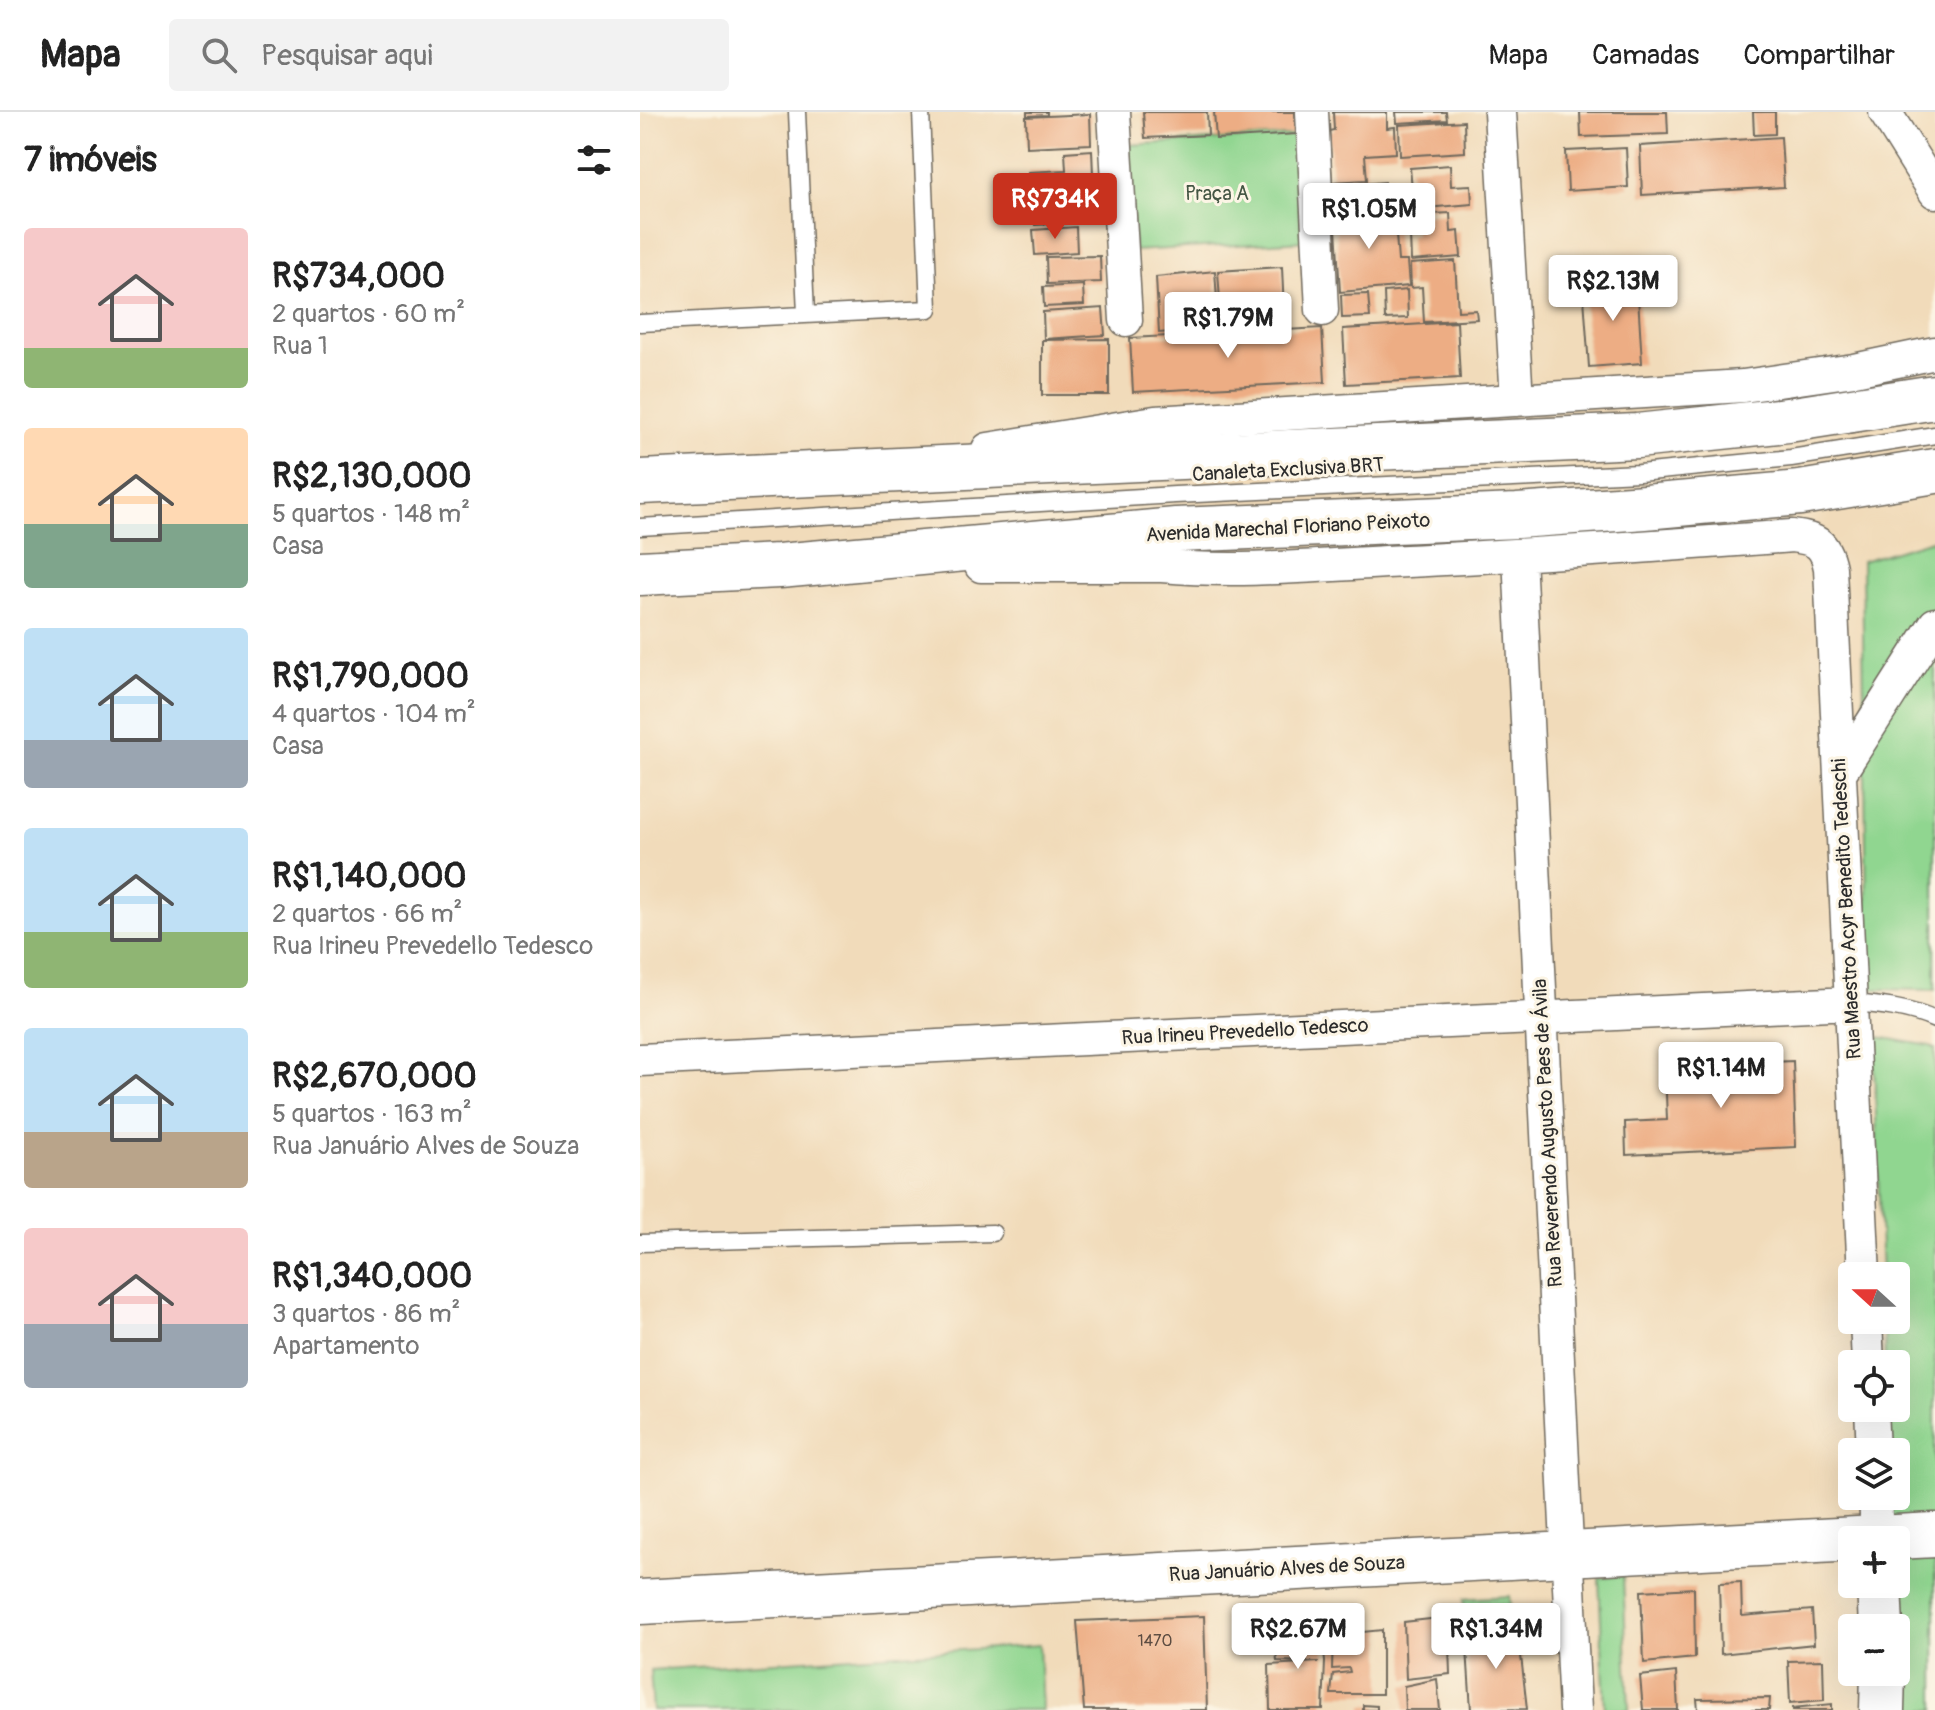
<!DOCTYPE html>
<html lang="pt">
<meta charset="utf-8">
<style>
:root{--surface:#fff;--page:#f2f2f2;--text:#222;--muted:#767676;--line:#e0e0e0;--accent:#c8321e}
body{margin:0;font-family:Pangolin,sans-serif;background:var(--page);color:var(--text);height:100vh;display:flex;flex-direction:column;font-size:30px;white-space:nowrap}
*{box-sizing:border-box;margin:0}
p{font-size:26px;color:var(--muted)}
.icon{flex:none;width:44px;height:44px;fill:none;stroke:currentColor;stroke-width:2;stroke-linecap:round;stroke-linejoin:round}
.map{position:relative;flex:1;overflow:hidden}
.side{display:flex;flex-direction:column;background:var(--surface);width:640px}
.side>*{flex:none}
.needle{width:52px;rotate:291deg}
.fabs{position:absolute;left:1198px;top:1150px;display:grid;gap:16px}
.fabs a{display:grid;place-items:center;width:72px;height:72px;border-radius:8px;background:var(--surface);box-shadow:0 8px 32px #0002;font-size:40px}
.price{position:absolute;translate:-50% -68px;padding:0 18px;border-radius:8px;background:#fff;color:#222;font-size:26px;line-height:52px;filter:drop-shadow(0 2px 4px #0008)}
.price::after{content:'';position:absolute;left:50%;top:48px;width:24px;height:18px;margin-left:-12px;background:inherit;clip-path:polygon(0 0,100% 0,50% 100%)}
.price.active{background:var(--accent);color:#fff}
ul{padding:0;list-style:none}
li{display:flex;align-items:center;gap:24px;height:200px;padding:0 24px}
li span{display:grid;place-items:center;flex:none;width:224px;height:160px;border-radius:8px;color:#555}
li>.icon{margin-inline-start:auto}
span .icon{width:96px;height:96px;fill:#fffc;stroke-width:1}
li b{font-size:34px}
h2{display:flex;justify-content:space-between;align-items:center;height:96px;padding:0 24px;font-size:34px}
header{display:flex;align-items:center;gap:48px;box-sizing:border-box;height:112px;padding:0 40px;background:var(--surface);border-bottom:2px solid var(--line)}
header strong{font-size:38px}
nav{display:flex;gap:44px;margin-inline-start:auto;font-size:28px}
.search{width:560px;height:72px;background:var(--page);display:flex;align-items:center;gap:20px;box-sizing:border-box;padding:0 28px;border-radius:8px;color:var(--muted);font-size:30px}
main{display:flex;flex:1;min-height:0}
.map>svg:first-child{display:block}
.green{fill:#90d690;stroke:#5e805e;stroke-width:2}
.building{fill:#edad84}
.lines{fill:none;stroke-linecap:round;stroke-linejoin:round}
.lane-casing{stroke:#70695d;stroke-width:19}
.street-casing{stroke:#70695d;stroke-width:35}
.secondary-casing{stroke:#70695d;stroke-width:47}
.primary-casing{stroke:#70695d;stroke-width:47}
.lane{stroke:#fff;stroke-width:16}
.street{stroke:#fff;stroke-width:32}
.secondary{stroke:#fff;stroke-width:44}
.primary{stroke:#fff;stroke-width:44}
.labels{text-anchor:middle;stroke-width:6;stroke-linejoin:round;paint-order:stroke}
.number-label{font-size:16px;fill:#5c4c41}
.park-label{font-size:20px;fill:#445644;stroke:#fcf5e5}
.street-label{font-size:20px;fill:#2b2b2b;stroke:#fcf5e5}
</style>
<header>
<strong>Mapa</strong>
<div class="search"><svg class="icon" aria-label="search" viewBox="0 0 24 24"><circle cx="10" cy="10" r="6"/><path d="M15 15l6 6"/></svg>Pesquisar aqui</div>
<nav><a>Mapa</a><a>Camadas</a><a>Compartilhar</a></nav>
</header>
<main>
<section class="side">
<h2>7 imóveis<svg class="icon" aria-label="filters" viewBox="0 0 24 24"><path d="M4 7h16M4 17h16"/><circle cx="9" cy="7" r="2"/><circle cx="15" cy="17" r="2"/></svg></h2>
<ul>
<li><span style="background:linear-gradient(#f6c9c9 75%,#8fb573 0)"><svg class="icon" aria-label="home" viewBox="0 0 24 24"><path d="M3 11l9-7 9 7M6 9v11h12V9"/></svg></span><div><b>R$734,000</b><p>2 quartos · 60 m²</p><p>Rua 1</p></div></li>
<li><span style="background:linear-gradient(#ffd9b3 60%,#7fa58c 0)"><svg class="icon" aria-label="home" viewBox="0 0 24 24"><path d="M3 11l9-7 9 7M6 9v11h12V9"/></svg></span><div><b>R$2,130,000</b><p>5 quartos · 148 m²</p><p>Casa</p></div></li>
<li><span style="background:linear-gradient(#bfe0f5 70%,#9aa5b1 0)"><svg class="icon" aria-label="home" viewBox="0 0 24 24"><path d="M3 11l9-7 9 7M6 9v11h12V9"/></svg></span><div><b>R$1,790,000</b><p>4 quartos · 104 m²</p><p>Casa</p></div></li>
<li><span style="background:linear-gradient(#bfe0f5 65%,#8fb573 0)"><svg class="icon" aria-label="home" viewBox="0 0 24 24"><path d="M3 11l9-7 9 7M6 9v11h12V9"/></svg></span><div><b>R$1,140,000</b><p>2 quartos · 66 m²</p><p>Rua Irineu Prevedello Tedesco</p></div></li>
<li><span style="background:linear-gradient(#bfe0f5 65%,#b9a48a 0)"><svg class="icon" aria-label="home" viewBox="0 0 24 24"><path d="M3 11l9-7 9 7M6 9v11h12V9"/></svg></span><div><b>R$2,670,000</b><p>5 quartos · 163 m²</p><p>Rua Januário Alves de Souza</p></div></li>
<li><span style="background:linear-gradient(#f6c9c9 60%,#9aa5b1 0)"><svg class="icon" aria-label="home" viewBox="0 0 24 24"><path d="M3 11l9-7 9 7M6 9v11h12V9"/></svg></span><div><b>R$1,340,000</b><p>3 quartos · 86 m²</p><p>Apartamento</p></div></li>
</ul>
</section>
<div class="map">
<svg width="1295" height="1598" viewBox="0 0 1295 1598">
<rect width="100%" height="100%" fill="#fcf5e5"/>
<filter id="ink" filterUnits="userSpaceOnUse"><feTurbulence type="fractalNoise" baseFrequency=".0125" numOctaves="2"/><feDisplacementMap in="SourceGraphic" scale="16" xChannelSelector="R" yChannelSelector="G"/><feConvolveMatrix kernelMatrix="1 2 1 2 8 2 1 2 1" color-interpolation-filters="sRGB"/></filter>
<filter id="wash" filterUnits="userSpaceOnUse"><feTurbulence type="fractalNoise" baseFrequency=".006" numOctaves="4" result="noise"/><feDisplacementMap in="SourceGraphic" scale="32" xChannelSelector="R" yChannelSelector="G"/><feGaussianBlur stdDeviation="1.8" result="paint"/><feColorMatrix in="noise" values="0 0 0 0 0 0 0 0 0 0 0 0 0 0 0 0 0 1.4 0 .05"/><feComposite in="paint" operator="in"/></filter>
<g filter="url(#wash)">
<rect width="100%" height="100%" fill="#f1dbba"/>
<path class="green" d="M660 23 666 129 494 139 488 33Z
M1295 427V878L1228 877 1222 449Z
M1233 924 1290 934 1295 937V1409L1252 1412 1251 1384H1256V1340H1249L1247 1296H1256V1252H1245L1244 1208H1256V1164H1242Z
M1262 1446H1295V1598H1256Z
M983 1464 989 1598H965L959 1466Z
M869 1484 872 1511 826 1517 824 1487Z
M399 1533 402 1598H13L10 1558Z"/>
<g id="blocks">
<path class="building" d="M387 0H407V3L387 4Z
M503 0H567L568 23 505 26Z
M574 0H655L656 22 576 27Z
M693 0H747V16L755 15 756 41 725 43 727 68 692 70 689 19 694 18Z
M756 0H806L807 8 757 11Z
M940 0H1027L1028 22 941 25Z
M1113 0H1135V22L1114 23Z
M450 2 451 32 387 35 386 5Z
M824 9 825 40 760 44 759 13Z
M1141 25 1144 75 1002 83 1000 34Z
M986 36 988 75 928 79 926 39Z
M452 38 454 87 391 91 389 60 426 58 425 40Z
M810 53 811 74 831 73 832 92 774 97 770 56Z
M745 70 747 95 697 99 695 74Z
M435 93 436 111 395 113 394 96Z
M754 96 758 149H767L769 174 700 180 695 101Z
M810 101 811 120 819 119 821 145 771 149 770 123 775 122 774 103Z
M436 115 437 140 395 143 393 118Z
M460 144 461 170 407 172 406 145Z
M815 149 818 199 836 198 837 207 784 210 782 175 771 176 770 152Z
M642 155 644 200 617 202 618 216 582 218 578 159Z
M575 159 579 216 519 221 516 165Z
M997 168 1002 251 949 255 943 172Z
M443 173 444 193 404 195 403 175Z
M767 178 768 206 745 207 744 180Z
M728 182 730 205 702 206 701 183Z
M463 196 465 223 404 227 403 200Z
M817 210 820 266 706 272 703 217Z
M682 216 685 270 493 280 490 226Z
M469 227V283H402V228Z
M1153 949 1156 1035 986 1043 985 1010 1027 1008 1025 955Z
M1101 1470 1102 1504 1172 1498 1174 1532 1081 1542 1079 1471Z
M1054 1476 1055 1546 1004 1551 1001 1479Z
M564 1504 567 1598H444L437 1509Z
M808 1505 810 1562 766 1567 764 1510Z
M634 1516 682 1518 685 1550 683 1598H630L629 1553 679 1550 637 1549Z
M878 1517 887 1597 831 1598 826 1521Z
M742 1518V1582H691L693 1562 710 1560 709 1556 692 1557 693 1523Z
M1183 1548 1184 1588 1150 1591 1148 1549Z
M1036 1560 1038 1598H1003L1000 1564Z
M797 1567 800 1598H765L764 1574Z
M1130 1586 1129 1598H1058L1057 1587Z
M1192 1592V1598H1153V1596Z
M723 1593 737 1594V1598H723Z"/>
</g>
</g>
<g filter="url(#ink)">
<use href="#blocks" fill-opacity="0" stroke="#70695d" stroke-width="2"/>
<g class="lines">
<g class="lane-casing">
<path id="lane" d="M157 0 166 202
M0 211 289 197 281 0
M0 415 535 383 999 361 1151 346 1295 323
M1211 891C1240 893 1268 896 1295 908
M0 1131 353 1121"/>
</g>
<g class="street-casing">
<path id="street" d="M474 0 486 208
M672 0 682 198
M860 0 877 288
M1245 0 1295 80
M348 337 515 310 1103 274 1214 258 1295 241
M879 444 935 1598
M341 454H522C596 461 672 454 746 450 882 444 1017 434 1152 424 1176 427 1185 431 1190 456L1224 1164
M1200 661 1295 512
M0 948 1211 891
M1226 1208 1228 1252
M1231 1296 1233 1340
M1235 1384 1237 1426"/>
</g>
<g class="secondary-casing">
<path id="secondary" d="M1239 1472 1241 1516
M0 1490 1295 1423
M1242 1598 1243 1560"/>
</g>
<g class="primary-casing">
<path id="primary" d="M0 370 997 324 1148 308 1295 285
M0 461 139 454 536 418 877 404 1005 395 1160 381 1295 359"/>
</g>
<use href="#lane" class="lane"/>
<use href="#street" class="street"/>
<use href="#secondary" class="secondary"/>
<use href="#primary" class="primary"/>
</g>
</g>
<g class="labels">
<g class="number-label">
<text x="515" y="1534">1470</text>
</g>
<g class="park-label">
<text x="577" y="88">Praça A</text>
</g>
<g class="street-label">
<text transform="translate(648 357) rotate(-3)" y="7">Canaleta Exclusiva BRT</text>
<text transform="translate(648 415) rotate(-3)" y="7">Avenida Marechal Floriano Peixoto</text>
<text transform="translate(1206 797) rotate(-93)" y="7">Rua Maestro Acyr Benedito Tedeschi</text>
<text transform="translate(605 919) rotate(-3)" y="7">Rua Irineu Prevedello Tedesco</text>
<text transform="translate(907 1021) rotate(-93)" y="7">Rua Reverendo Augusto Paes de Ávila</text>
<text transform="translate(647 1456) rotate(-3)" y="7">Rua Januário Alves de Souza</text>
</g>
</g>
</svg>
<div class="fabs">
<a><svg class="needle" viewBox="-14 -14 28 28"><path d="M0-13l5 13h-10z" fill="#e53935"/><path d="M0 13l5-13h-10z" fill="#767676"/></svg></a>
<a><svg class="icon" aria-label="locate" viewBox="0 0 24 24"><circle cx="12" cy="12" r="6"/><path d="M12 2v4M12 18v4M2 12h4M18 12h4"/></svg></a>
<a><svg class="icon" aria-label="layers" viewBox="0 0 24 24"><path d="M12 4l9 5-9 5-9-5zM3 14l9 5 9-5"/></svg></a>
<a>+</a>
<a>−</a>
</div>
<b class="price active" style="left:415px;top:129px">R$734K</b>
<b class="price" style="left:729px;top:139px">R$1.05M</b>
<b class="price" style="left:973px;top:211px">R$2.13M</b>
<b class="price" style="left:588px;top:248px">R$1.79M</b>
<b class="price" style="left:1081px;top:998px">R$1.14M</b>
<b class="price" style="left:658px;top:1559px">R$2.67M</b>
<b class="price" style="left:856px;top:1559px">R$1.34M</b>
</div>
</main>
